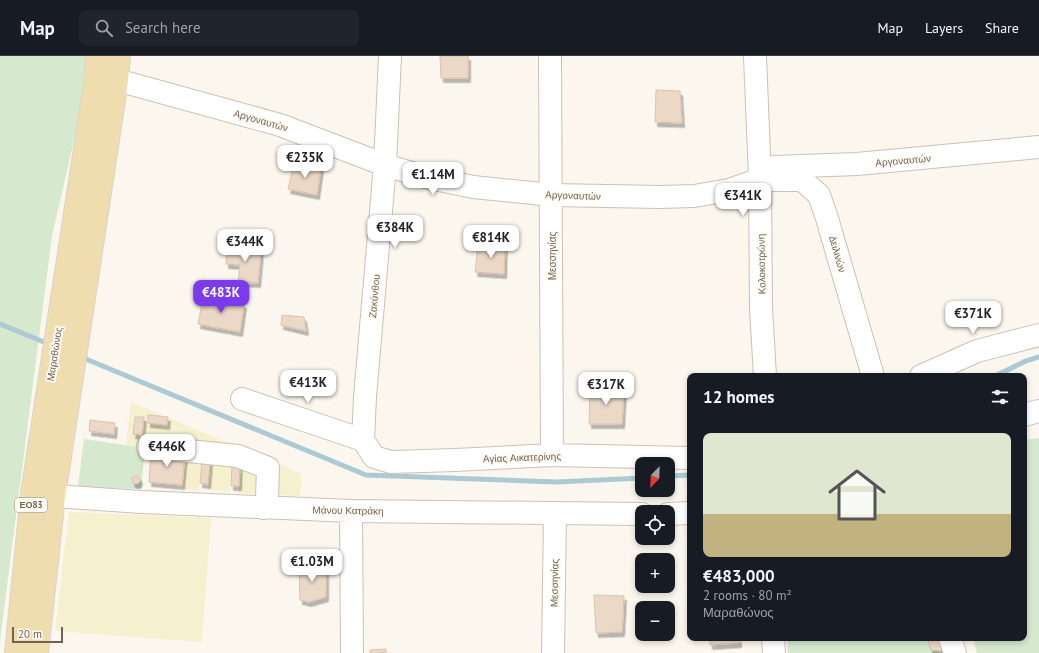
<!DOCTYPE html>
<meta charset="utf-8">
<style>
:root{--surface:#171b24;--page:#20242c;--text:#f1f3f6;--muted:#9ea1a6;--line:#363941;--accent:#7c3aed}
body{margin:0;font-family:"PT Sans",sans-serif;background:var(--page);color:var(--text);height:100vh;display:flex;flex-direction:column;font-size:15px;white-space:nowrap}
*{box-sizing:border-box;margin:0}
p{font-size:13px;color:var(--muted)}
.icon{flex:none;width:22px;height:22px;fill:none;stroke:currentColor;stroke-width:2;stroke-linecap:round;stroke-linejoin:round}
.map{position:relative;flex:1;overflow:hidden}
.side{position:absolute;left:687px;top:317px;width:340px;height:268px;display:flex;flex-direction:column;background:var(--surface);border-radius:8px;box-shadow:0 2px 6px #0003}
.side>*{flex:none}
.needle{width:26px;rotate:203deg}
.tools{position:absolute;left:635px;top:401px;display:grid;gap:8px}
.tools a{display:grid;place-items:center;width:40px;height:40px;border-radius:8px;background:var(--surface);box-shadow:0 2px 6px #0003;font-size:20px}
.scale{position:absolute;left:12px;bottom:10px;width:51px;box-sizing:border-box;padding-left:4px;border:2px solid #746152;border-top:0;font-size:11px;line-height:14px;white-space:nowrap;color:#746152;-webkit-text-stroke:3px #fdfbf4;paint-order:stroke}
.price{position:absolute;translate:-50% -34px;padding:0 9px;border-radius:8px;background:#fff;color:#222;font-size:13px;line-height:26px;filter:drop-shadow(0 1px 2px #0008)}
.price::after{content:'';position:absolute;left:50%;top:24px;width:12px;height:9px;margin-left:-6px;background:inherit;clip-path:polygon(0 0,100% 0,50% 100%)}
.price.selected{background:var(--accent);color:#fff}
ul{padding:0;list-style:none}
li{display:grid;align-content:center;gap:8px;height:212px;padding:0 16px}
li+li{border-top:1px solid var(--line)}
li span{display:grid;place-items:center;height:124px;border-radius:8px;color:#555}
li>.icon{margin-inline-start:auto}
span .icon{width:72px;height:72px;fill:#fffc;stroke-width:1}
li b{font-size:17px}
h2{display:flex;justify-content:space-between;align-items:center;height:48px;padding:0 16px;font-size:17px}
header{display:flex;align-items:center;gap:24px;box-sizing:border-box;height:56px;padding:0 20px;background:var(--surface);border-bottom:1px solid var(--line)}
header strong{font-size:19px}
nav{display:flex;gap:22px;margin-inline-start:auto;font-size:14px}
.search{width:280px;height:36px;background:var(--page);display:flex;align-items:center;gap:10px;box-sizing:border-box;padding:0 14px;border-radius:8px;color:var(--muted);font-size:15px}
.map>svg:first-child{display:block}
.green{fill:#d6e8cd}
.sand{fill:#f5f0cd}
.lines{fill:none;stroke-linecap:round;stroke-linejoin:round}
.stream{stroke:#abcad3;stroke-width:5}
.building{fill:#ebd8c7;stroke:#dec2ab;filter:url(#shadow)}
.minor-casing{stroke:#ccc0b4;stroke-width:24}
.major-casing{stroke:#d8d3cf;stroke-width:24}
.minor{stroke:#fff;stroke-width:22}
.major{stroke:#f0ddaf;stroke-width:22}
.labels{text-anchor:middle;stroke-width:4;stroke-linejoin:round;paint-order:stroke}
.shield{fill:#fdfbf4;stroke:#9d8f83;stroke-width:1}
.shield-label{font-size:9px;font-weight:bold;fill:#746152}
.street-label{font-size:10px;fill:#746152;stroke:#fdfbf4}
</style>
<header>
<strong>Map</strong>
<div class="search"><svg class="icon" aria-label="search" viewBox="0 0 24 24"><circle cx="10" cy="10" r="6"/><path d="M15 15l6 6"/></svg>Search here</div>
<nav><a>Map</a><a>Layers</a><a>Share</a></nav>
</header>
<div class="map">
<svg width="1039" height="597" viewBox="0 0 1039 597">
<defs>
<filter id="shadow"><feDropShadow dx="2.5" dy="4.5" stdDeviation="0" flood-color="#0004"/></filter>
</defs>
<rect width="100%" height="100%" fill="#fbf7ee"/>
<path class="green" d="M0 0H89L90 15 52 180 0 585Z
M1039 382V597H977L973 582H1024V384Z
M84 383 145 392 141 433 78 431Z
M787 582H941L946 597H788Z"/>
<path class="sand" d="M131 346 302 418 300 440 238 437 240 408H232L230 436 208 434 210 404H202L199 434 183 433 186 395 126 389Z
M69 456 211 462 202 586 55 575Z"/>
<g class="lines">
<path class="stream" d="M0 268 49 288
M81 301 366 419 557 426 642 422
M995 320 1026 305 1039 301
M668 420 690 419"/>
</g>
<path class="building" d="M440 0H468V22H441Z
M656 34 680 35 682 67 655 66Z
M294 107 321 111 317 139 288 133Z
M478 189 505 190 504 218 475 216Z
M227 191 261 195 258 227 238 226 240 209 226 208Z
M204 238 244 248 240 276 198 268Z
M282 259 304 261 306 275 281 269Z
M590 333H624L622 368H589Z
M148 359 168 361 167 369 148 367Z
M135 361H144L142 379 133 378Z
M90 364 115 367 114 378 89 375Z
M151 395 185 398 182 429 149 426Z
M202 403 210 404 208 428 200 427Z
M232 408H240L239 430H231Z
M132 424a4 4 0 1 1 8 0a4 4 0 1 1-8 0Z
M299 510 326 511V541L309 546 300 544Z
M594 539 624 540 622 576 596 577Z
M710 582H739V587L710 589Z
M927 582H941L945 595 931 594Z
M386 593V597H370V594Z"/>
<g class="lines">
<g class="minor-casing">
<path id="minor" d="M550 0 552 399
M755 0 760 123 761 253 765 320
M117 24 280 69 385 109 425 121 473 131 552 139 659 141 694 140 729 134 760 123 774 111 857 108 1039 91
M775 124H802L819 139 826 159 873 320
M921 320 977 295 1039 279
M242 343 363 384
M1024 359 1039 355
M363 384 365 341 385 109 390 0
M363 384 374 401 391 406 455 404 552 399 690 402
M148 391 238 400 268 412 267 443 264 452
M54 440 141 446 351 455 642 458
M351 455 352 597
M668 458 690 457
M773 582 774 597
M950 582 955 597
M553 597 555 457"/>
</g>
<g class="major-casing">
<path id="major" d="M16 597 32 438 96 21 97 0
M37 597 54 440 117 24 119 0"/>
</g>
<use href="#minor" class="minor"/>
<use href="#major" class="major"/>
</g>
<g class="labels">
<rect class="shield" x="15" y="442" width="32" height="14" rx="3"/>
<g class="shield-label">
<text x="31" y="452">ΕΟ83</text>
</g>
<g class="street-label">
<text transform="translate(261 64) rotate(16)" y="4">Αργοναυτών</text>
<text transform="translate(903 104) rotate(-5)" y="4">Αργοναυτών</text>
<text transform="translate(573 139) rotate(2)" y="4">Αργοναυτών</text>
<text transform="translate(838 198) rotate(74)" y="4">Δειλινών</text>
<text transform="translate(552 200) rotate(-90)" y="4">Μεσσηνίας</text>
<text transform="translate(761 208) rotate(-91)" y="4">Κολοκοτρώνη</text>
<text transform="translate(374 240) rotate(-85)" y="4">Ζακύνθου</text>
<text transform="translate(54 298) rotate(-81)" y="4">Μαραθώνος</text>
<text transform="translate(522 401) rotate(-2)" y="4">Αγίας Αικατερίνης</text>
<text transform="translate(348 454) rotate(1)" y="4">Μάνου Κατράκη</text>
<text transform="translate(554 527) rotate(-89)" y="4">Μεσσηνίας</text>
</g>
</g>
</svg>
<div class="tools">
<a><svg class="needle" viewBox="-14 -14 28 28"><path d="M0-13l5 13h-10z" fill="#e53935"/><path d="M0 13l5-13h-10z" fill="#9ea1a6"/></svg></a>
<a><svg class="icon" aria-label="locate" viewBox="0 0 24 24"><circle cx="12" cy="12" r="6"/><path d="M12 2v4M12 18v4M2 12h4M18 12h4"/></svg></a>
<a>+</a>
<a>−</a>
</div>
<div class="scale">20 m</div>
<b class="price" style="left:305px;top:123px">€235K</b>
<b class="price" style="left:433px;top:140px">€1.14M</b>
<b class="price" style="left:743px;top:161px">€341K</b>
<b class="price" style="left:395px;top:193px">€384K</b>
<b class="price" style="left:491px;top:203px">€814K</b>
<b class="price" style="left:245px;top:207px">€344K</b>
<b class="price selected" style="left:221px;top:258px">€483K</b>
<b class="price" style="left:973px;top:279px">€371K</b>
<b class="price" style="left:308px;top:348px">€413K</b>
<b class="price" style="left:606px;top:350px">€317K</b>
<b class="price" style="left:167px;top:412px">€446K</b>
<b class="price" style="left:312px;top:527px">€1.03M</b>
<section class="side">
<h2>12 homes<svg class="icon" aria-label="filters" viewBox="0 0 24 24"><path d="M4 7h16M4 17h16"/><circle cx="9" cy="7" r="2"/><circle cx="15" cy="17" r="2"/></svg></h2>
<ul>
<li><span style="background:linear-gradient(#dfe7d0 65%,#c2b280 0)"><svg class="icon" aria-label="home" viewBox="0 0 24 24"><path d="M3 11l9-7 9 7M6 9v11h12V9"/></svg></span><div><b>€483,000</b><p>2 rooms · 80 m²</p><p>Μαραθώνος</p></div></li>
</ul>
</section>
</div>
